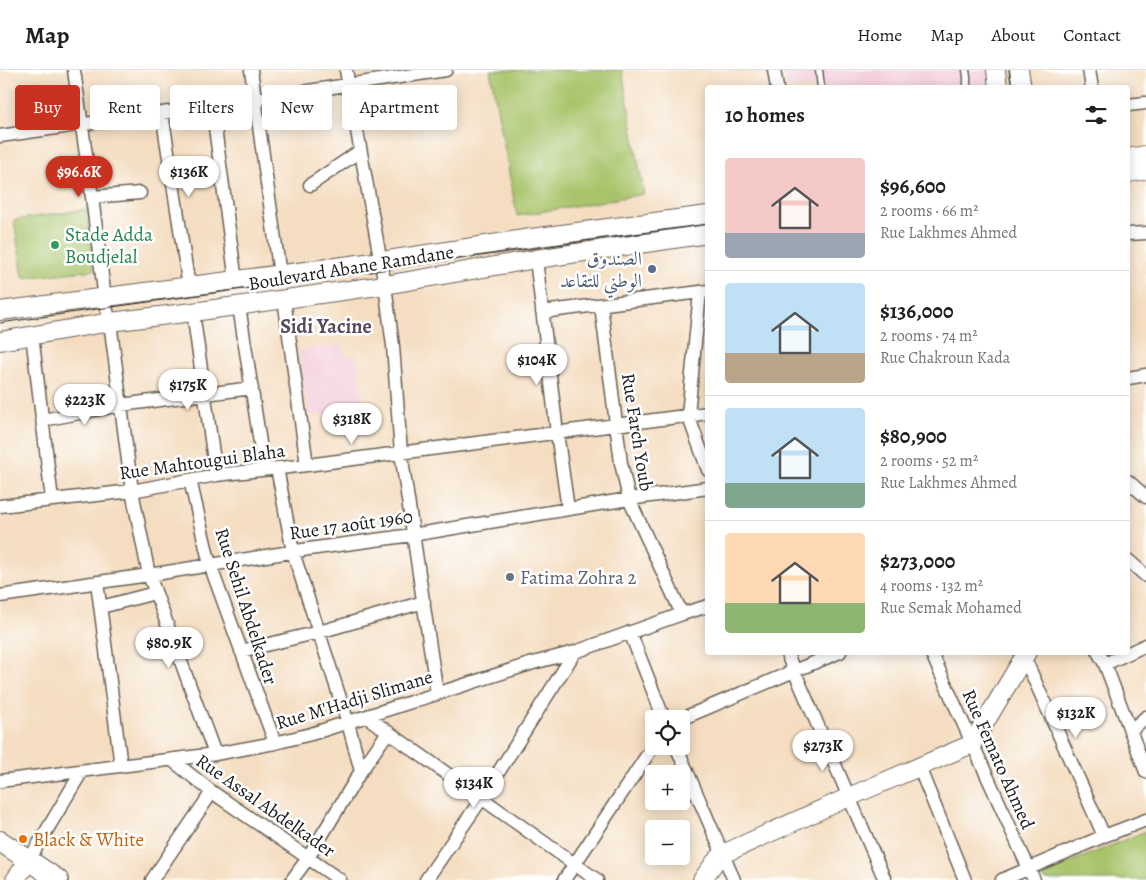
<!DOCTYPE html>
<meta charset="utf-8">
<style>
:root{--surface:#fff;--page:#f2f2f2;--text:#202124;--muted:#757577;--line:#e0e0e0;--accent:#c8321e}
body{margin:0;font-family:Alegreya,Amiri,serif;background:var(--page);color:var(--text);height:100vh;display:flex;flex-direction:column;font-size:19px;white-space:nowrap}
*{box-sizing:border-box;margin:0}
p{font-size:16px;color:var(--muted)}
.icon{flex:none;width:28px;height:28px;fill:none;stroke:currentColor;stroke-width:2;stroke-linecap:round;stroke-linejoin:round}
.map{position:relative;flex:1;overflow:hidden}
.panel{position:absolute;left:705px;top:15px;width:425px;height:570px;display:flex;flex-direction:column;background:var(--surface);border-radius:5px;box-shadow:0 2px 12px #0003}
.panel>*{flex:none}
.banner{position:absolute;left:15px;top:15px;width:475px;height:45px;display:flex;gap:10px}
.buttons{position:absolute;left:645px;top:640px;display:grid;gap:10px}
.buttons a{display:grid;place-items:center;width:45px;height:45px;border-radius:5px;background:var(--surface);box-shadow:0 2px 12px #0003;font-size:25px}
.price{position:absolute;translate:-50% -42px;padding:0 11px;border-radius:18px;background:#fff;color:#222;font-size:16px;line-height:32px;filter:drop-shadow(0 1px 2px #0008)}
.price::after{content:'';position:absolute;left:50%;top:30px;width:15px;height:11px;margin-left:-8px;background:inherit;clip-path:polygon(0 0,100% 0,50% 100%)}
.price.active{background:var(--accent);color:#fff}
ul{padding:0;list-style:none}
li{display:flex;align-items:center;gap:15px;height:125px;padding:0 20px}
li+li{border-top:1px solid var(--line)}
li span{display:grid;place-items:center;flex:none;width:140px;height:100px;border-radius:5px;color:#555}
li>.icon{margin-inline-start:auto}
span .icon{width:60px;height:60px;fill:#fffc;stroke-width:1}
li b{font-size:21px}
h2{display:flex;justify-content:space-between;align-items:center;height:60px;padding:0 20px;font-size:21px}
.tag{padding:0 18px;border-radius:5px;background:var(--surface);box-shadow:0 2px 12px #0003;font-size:18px;line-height:45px}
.tag.active{background:var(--accent);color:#fff}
header{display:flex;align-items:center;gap:30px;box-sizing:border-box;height:70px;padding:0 25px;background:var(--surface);border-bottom:1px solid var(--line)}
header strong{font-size:24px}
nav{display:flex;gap:28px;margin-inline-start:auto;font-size:18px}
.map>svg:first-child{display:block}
.built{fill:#f4cfdd}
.green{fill:#a8c46b;stroke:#627044}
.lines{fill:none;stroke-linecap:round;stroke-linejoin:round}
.lane-casing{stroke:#686055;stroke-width:9}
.street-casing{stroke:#686055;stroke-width:15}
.secondary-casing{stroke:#686055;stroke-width:20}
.primary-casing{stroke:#686055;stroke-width:22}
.lane{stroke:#fff;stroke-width:6}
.street{stroke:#fff;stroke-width:12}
.secondary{stroke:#fff;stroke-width:18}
.primary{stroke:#fff;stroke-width:20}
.tram{stroke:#1c1c1c;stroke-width:1}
.leisure-dot{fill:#2e9e5b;stroke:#fff;stroke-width:2}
.service-dot{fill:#5c6f8a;stroke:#fff;stroke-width:2}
.worship-dot{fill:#6b7280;stroke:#fff;stroke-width:2}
.food-dot{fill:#e8710a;stroke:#fff;stroke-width:2}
.labels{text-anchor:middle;stroke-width:5;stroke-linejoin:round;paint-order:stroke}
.leisure-label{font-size:19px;fill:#27864d;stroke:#fff;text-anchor:start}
.service-label{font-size:19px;fill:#4e5e75;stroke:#fff;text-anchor:end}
.street-label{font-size:19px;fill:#1c1c1c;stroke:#fff}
.worship-label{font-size:19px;fill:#5b616d;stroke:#fff;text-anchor:start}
.food-label{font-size:19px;fill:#c56008;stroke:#fff;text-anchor:start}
.neighbourhood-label{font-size:20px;font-weight:bold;fill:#584a5c;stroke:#fff}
</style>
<header>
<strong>Map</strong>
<nav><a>Home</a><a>Map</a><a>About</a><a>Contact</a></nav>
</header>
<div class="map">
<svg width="1146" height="810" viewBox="0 0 1146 810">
<rect width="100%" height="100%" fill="#fff"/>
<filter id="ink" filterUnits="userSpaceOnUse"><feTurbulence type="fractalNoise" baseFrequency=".02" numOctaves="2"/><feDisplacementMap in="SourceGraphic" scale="10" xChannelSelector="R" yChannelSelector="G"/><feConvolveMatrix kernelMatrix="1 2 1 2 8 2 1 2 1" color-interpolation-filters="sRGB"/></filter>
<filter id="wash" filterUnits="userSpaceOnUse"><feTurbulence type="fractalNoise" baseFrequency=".0096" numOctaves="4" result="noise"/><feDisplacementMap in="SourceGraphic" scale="20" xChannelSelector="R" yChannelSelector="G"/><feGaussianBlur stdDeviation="1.12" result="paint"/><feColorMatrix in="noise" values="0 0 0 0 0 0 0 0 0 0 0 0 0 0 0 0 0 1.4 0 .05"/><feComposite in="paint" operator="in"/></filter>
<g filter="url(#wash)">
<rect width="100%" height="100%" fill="#f4ddc0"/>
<path class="built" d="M785 0H986L989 17H788Z
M342 275 344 286 356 285 363 330H355L356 341 309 346 298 280Z"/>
<path class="green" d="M490 0H622L644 124 517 146Z
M87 139 94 200 23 208 14 150Z
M1146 761V810H1045L1042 804Z"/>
</g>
<g filter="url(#ink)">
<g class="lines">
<g class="lane-casing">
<path id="lane" d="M819 0 821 18
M966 0 967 7V18"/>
</g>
<g class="street-casing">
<path id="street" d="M74 0 92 127 106 237 110 252 132 421 149 505 215 684
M251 0 280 205
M346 0 385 215 393 276 401 383 437 624
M774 0 777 18
M1089 0 1092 18
M1128 35 1146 33
M212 36 236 211
M162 43 189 217
M0 66 162 43 446 0
M310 115 360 81
M92 127 140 123
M1128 164 1146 163
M536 189 557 363 568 439
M700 222 688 345 708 400
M284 229 307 395
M601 235 621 393 629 429 682 544
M239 236 264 399
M193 242 216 405
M542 242 708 221
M32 265 52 430
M1128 308 1146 305
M43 350 121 335 252 318
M277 398 293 482 348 653 361 701
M190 410 210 495 275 673
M1128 411 1146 427
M0 436 132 421 216 405 307 395 708 343
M1128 490 1146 506
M97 512 121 696
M0 526 149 505 309 479 412 465 629 429 708 418
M101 537 155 523
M630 562 664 649
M241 581 319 562 424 532
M786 582 885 810
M931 582 1034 810
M1022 582 1104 766
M1098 582 1105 594 1146 702
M1105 594 1146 575
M367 647 597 810
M681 649 794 601 840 582
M1130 661 1146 647
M676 676 734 810
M172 690 212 722 340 810
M919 697 965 810
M0 711 215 684 275 673 311 664 533 593 575 582 682 544 708 536
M29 790 82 701
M152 810 212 722
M292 810 308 788 361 701 388 662
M426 810 482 728 575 582
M564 810 654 675
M1002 810 1104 766 1146 750"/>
</g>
<g class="secondary-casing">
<path id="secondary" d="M996 0 998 18
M1019 0 1022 18
M1128 88 1146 85
M1128 103 1146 100
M0 241 381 191 531 168 708 145
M0 271 110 252 193 242 385 215 536 189 708 164
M15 810 29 790
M702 810 715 792 723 784 849 727 972 674 1027 582"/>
</g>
<g class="primary-casing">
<path id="primary" d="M0 771 58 810"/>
</g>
<use href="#lane" class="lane"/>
<use href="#street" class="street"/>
<use href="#secondary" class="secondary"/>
<use href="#primary" class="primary"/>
<path class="tram" d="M1009 0 1012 18
M0 253C127 234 255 218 382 200 491 185 599 168 708 154"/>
</g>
</g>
<circle class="leisure-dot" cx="55" cy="175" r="5"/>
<circle class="service-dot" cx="652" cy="199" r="5"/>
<circle class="worship-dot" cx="510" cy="507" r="5"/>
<circle class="food-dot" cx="23" cy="769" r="5"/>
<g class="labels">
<g class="leisure-label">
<text x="65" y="171">Stade Adda<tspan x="65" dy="22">Boudjelal</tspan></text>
</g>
<g class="service-label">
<text x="642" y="195">الصندوق<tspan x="642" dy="22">الوطني للتقاعد</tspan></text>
</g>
<g class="street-label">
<text transform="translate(351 197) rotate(-9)" y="7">Boulevard Abane Ramdane</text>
<text transform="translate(638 362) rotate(81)" y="7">Rue Farch Youb</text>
<text transform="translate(202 391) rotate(-8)" y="7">Rue Mahtougui Blaha</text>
<text transform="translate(351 454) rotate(-8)" y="7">Rue 17 août 1960</text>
<text transform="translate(247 536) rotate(72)" y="7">Rue Sehil Abdelkader</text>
<text transform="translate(354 629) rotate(-17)" y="7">Rue M'Hadji Slimane</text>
<text transform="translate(999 689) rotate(66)" y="7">Rue Femato Ahmed</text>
<text transform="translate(266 735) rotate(35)" y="7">Rue Assal Abdelkader</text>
</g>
<g class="worship-label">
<text x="520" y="514">Fatima Zohra 2</text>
</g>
<g class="food-label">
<text x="33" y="776">Black &amp; White</text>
</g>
<g class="neighbourhood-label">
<text x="326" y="263">Sidi Yacine</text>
</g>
</g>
</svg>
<div class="buttons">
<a><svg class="icon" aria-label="locate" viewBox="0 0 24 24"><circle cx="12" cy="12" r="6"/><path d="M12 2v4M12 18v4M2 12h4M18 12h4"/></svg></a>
<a>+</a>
<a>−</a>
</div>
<b class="price active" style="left:79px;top:128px">$96.6K</b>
<b class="price" style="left:189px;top:128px">$136K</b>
<b class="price" style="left:537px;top:316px">$104K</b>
<b class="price" style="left:188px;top:341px">$175K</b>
<b class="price" style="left:85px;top:356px">$223K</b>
<b class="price" style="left:352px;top:375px">$318K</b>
<b class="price" style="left:169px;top:599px">$80.9K</b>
<b class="price" style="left:1076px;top:669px">$132K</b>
<b class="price" style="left:823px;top:702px">$273K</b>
<b class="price" style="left:474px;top:739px">$134K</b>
<div class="banner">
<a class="tag active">Buy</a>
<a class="tag">Rent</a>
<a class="tag">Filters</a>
<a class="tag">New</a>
<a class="tag">Apartment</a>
</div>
<section class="panel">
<h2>10 homes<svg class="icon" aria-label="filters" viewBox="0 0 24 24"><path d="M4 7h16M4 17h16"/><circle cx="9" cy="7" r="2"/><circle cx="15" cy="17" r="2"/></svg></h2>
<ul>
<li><span style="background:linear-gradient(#f6c9c9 75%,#9aa5b1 0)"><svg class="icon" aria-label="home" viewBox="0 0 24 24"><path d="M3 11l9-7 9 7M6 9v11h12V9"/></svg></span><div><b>$96,600</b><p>2 rooms · 66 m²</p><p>Rue Lakhmes Ahmed</p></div></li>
<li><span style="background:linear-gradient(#bfe0f5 70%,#b9a48a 0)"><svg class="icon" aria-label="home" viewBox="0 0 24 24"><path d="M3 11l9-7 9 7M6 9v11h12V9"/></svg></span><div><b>$136,000</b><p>2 rooms · 74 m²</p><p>Rue Chakroun Kada</p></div></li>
<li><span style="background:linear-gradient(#bfe0f5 75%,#7fa58c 0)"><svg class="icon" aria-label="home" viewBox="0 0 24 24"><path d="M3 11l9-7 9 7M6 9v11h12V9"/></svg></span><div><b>$80,900</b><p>2 rooms · 52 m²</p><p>Rue Lakhmes Ahmed</p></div></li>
<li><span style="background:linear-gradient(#ffd9b3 70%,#8fb573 0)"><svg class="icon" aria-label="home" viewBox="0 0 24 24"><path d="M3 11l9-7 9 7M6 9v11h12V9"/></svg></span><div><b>$273,000</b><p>4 rooms · 132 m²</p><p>Rue Semak Mohamed</p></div></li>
</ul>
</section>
</div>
